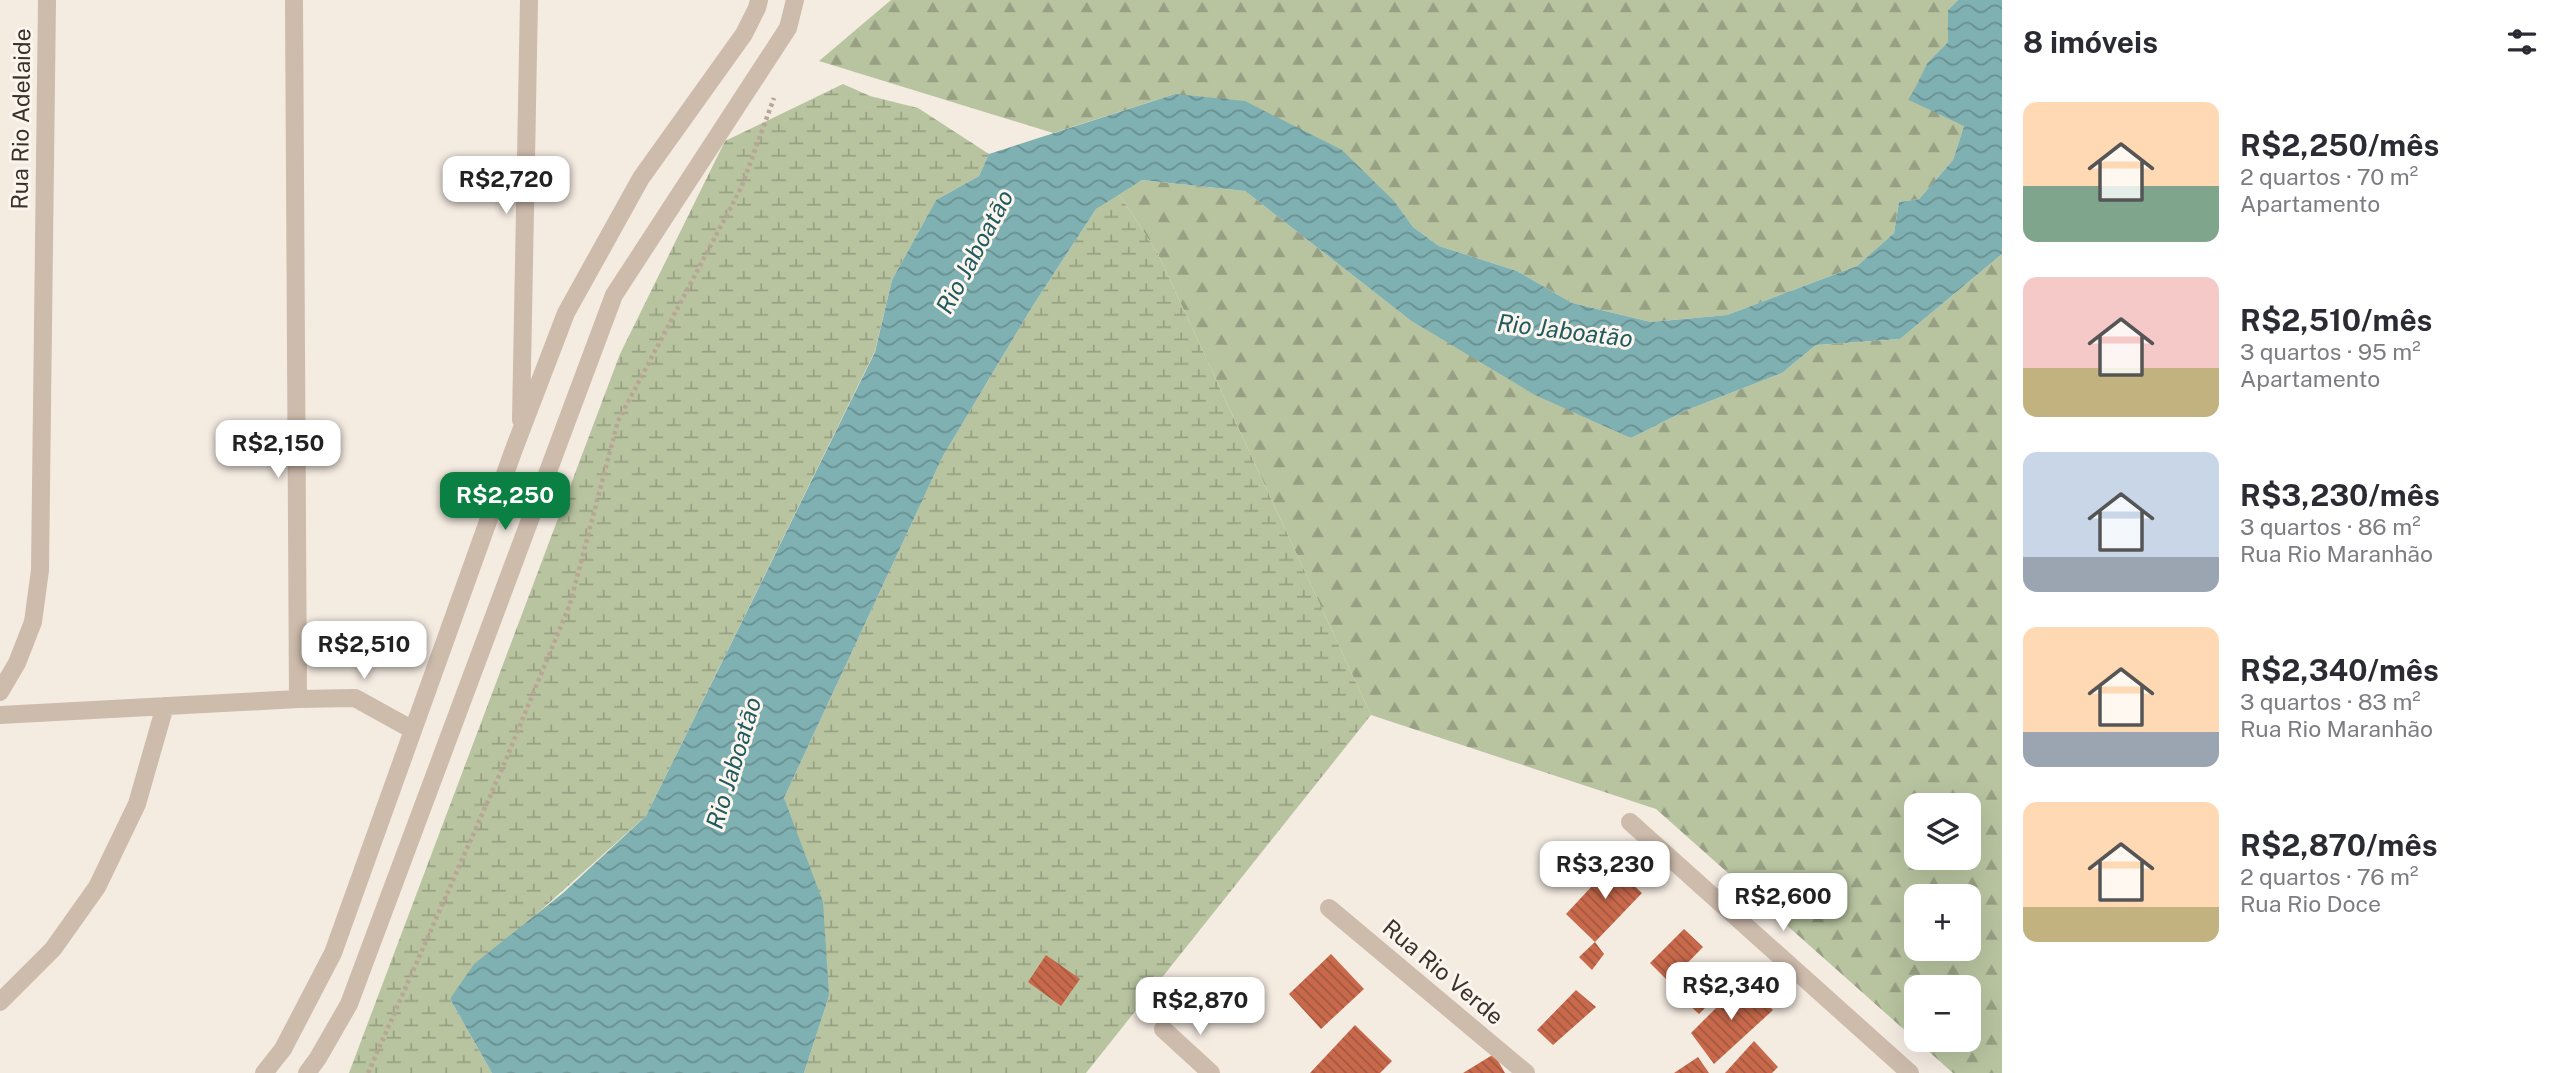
<!DOCTYPE html>
<html lang="pt">
<meta charset="utf-8">
<style>
:root{--surface:#fff;--page:#f2f2f3;--text:#2b2b33;--muted:#7c7c81;--accent:#0b8043}
body{margin:0;font-family:"Public Sans",sans-serif;background:var(--page);color:var(--text);height:100vh;display:flex;flex-direction:column;font-size:26px;white-space:nowrap}
*{box-sizing:border-box;margin:0}
p{font-size:23px;color:var(--muted)}
.icon{flex:none;width:38px;height:38px;fill:none;stroke:currentColor;stroke-width:2;stroke-linecap:round;stroke-linejoin:round}
.map{position:relative;flex:1;overflow:hidden}
.details{display:flex;flex-direction:column;background:var(--surface);width:560px}
.details>*{flex:none}
.buttons{position:absolute;left:1904px;top:793px;display:grid;gap:14px}
.buttons a{display:grid;place-items:center;width:77px;height:77px;border-radius:14px;background:var(--surface);box-shadow:0 7px 28px #0002;font-size:35px}
.price{position:absolute;translate:-50% -60px;padding:0 16px;border-radius:14px;background:#fff;color:#222;font-size:23px;line-height:46px;filter:drop-shadow(0 2px 4px #0008)}
.price::after{content:'';position:absolute;left:50%;top:42px;width:21px;height:16px;margin-left:-10px;background:inherit;clip-path:polygon(0 0,100% 0,50% 100%)}
.price.selected{background:var(--accent);color:#fff}
ul{padding:0;list-style:none}
li{display:flex;align-items:center;gap:21px;height:175px;padding:0 21px}
li span{display:grid;place-items:center;flex:none;width:196px;height:140px;border-radius:14px;color:#555}
li>.icon{margin-inline-start:auto}
span .icon{width:84px;height:84px;fill:#fffc;stroke-width:1}
li b{font-size:30px}
h2{display:flex;justify-content:space-between;align-items:center;height:84px;padding:0 21px;font-size:30px}
main{display:flex;flex:1;min-height:0}
.map>svg:first-child{display:block}
.forest{fill:url(#forest-firs);fill-rule:evenodd}
.wetland{fill:url(#wetland-marsh)}
.water{fill:url(#water-waves)}
.building{fill:url(#building-back-hatch)}
.lines{fill:none;stroke-linecap:round;stroke-linejoin:round}
.path{stroke:#b9a596;stroke-width:4.5;stroke-dasharray:3.5 3.5;stroke-linecap:butt}
.minor{stroke:#cdbbac;stroke-width:18}
.labels{text-anchor:middle;stroke-width:6;stroke-linejoin:round;paint-order:stroke}
.street-label{font-size:23px;fill:#3b302b;stroke:#fbf5ee}
.water-label{font-size:24px;font-style:italic;fill:#1f5a5e;stroke:#fbf5ee}
</style>
<main>
<div class="map">
<svg width="2002" height="1073" viewBox="0 0 2002 1073">
<defs>
<pattern id="forest-firs" width="22" height="20" patternUnits="userSpaceOnUse" patternTransform="scale(1.75)"><rect width="22" height="20" fill="#b8c4a0"/><path d="M5 1l3.5 6h-7zM16 11l3.5 6h-7z" fill="#97a083"/></pattern>
<pattern id="wetland-marsh" width="20" height="14" patternUnits="userSpaceOnUse" patternTransform="scale(1.75)"><rect width="20" height="14" fill="#b8c4a0"/><path d="M1 5h8M5 5V1M11 12h8M15 12V8" fill="none" stroke="#97a083"/></pattern>
<pattern id="water-waves" width="16" height="10" patternUnits="userSpaceOnUse" patternTransform="scale(1.75)"><rect width="16" height="10" fill="#7fb0b2"/><path d="M0 5q4-4 8 0t8 0" fill="none" stroke="#699091"/></pattern>
<pattern id="building-back-hatch" width="6" height="6" patternUnits="userSpaceOnUse" patternTransform="scale(1.75)"><rect width="6" height="6" fill="#c8694b"/><path d="M-1 5l2 2M0 0l6 6M5-1l2 2" fill="none" stroke="#a4573f"/></pattern>
</defs>
<rect width="100%" height="100%" fill="#f4ebe1"/>
<path class="forest" d="M891 0H1958L1948 10V42L1928 62 1964 126 1953 160 1919 199 1899 202 1894 233 1857 266 1727 315 1651 322 1572 303 1517 271 1439 246 1413 227 1395 202 1175 94 1053 133 819 61Z
M1142 180 1245 191 1410 320 1631 438 1687 410 1782 373 1816 345 1900 339 2002 254V1073H1953L1656 809 1371 715 1157 252 1118 193ZM1916 805H1969V858H1916ZM1916 896H1969V948H1916ZM1916 987H1969V1040H1916Z"/>
<path class="wetland" d="M843 84 870 96 918 108 989 154 979 176 936 200 892 280 875 351 646 816 521 928 450 999 492 1073H349L620 354 725 141Z
M1118 193 1157 252 1371 715 1086 1073H804L829 996 784 798 943 456 1032 307 1096 209Z"/>
<path class="water" d="M1958 0H2002V254L1900 339 1816 345 1782 373 1687 410 1631 438 1535 395 1410 320 1245 191 1142 180 1096 209 1032 307 943 456 784 798 823 902 829 996 804 1073H492L450 999 474 964 563 893 646 816 875 352 892 280 936 200 979 176 989 154 1175 94 1245 101 1342 150 1395 202 1413 227 1439 246 1517 271 1572 303 1651 322 1727 315 1857 266 1894 233 1899 202 1919 199 1953 160 1964 126 1909 100 1928 62 1948 42V10Z"/>
<path class="building" d="M1620 856 1632 868 1624 876 1642 893 1595 942 1566 914Z
M1684 929 1703 947 1669 982 1650 963Z
M1595 942 1604 954 1592 970 1579 957Z
M1331 954 1364 989 1321 1029 1289 994Z
M1046 955 1080 979 1061 1006 1028 982Z
M1698 962 1723 990 1699 1014 1672 989Z
M1743 981 1773 1010 1714 1064 1691 1033Z
M1576 990 1596 1007 1553 1045 1537 1030Z
M1355 1025 1392 1061 1380 1073H1310Z
M1754 1041 1778 1067 1772 1073H1725Z
M1494 1054 1505 1073H1463Z
M1698 1057 1709 1073H1674Z"/>
<g class="lines">
<path class="path" d="M368 1073 502 769 570 604 618 421 741 188 774 98"/>
<path class="minor" d="M521 420 529 0
M0 692 17 663 33 622 40 570 47 0
M298 699 355 698 413 730
M0 715 298 699 294 0
M1630 822 1910 1073
M1329 908 1526 1073
M0 1002 53 949 97 887 137 804 165 706
M1163 1029 1211 1073
M264 1073 283 1049 333 953 514 449 566 313 641 178 744 34 757 8 759 0
M307 1073 318 1058 349 1004 614 295 788 28 795 0"/>
</g>
<g class="labels">
<g class="street-label">
<text transform="translate(21 119) rotate(-89)" y="8">Rua Rio Adelaide</text>
<text transform="translate(1443 972) rotate(40)" y="8">Rua Rio Verde</text>
</g>
<g class="water-label">
<text transform="translate(975 252) rotate(-62)" y="8">Rio Jaboatão</text>
<text transform="translate(1565 331) rotate(7)" y="8">Rio Jaboatão</text>
<text transform="translate(734 763) rotate(-73)" y="8">Rio Jaboatão</text>
</g>
</g>
</svg>
<div class="buttons">
<a><svg class="icon" aria-label="layers" viewBox="0 0 24 24"><path d="M12 4l9 5-9 5-9-5zM3 14l9 5 9-5"/></svg></a>
<a>+</a>
<a>−</a>
</div>
<b class="price" style="left:506px;top:216px">R$2,720</b>
<b class="price" style="left:278px;top:480px">R$2,150</b>
<b class="price selected" style="left:505px;top:532px">R$2,250</b>
<b class="price" style="left:364px;top:681px">R$2,510</b>
<b class="price" style="left:1605px;top:901px">R$3,230</b>
<b class="price" style="left:1783px;top:933px">R$2,600</b>
<b class="price" style="left:1731px;top:1022px">R$2,340</b>
<b class="price" style="left:1200px;top:1037px">R$2,870</b>
</div>
<section class="details">
<h2>8 imóveis<svg class="icon" aria-label="filters" viewBox="0 0 24 24"><path d="M4 7h16M4 17h16"/><circle cx="9" cy="7" r="2"/><circle cx="15" cy="17" r="2"/></svg></h2>
<ul>
<li><span style="background:linear-gradient(#ffd9b3 60%,#7fa58c 0)"><svg class="icon" aria-label="home" viewBox="0 0 24 24"><path d="M3 11l9-7 9 7M6 9v11h12V9"/></svg></span><div><b>R$2,250/mês</b><p>2 quartos · 70 m²</p><p>Apartamento</p></div></li>
<li><span style="background:linear-gradient(#f6c9c9 65%,#c2b280 0)"><svg class="icon" aria-label="home" viewBox="0 0 24 24"><path d="M3 11l9-7 9 7M6 9v11h12V9"/></svg></span><div><b>R$2,510/mês</b><p>3 quartos · 95 m²</p><p>Apartamento</p></div></li>
<li><span style="background:linear-gradient(#c9d6e8 75%,#9aa5b1 0)"><svg class="icon" aria-label="home" viewBox="0 0 24 24"><path d="M3 11l9-7 9 7M6 9v11h12V9"/></svg></span><div><b>R$3,230/mês</b><p>3 quartos · 86 m²</p><p>Rua Rio Maranhão</p></div></li>
<li><span style="background:linear-gradient(#ffd9b3 75%,#9aa5b1 0)"><svg class="icon" aria-label="home" viewBox="0 0 24 24"><path d="M3 11l9-7 9 7M6 9v11h12V9"/></svg></span><div><b>R$2,340/mês</b><p>3 quartos · 83 m²</p><p>Rua Rio Maranhão</p></div></li>
<li><span style="background:linear-gradient(#ffd9b3 75%,#c2b280 0)"><svg class="icon" aria-label="home" viewBox="0 0 24 24"><path d="M3 11l9-7 9 7M6 9v11h12V9"/></svg></span><div><b>R$2,870/mês</b><p>2 quartos · 76 m²</p><p>Rua Rio Doce</p></div></li>
</ul>
</section>
</main>
